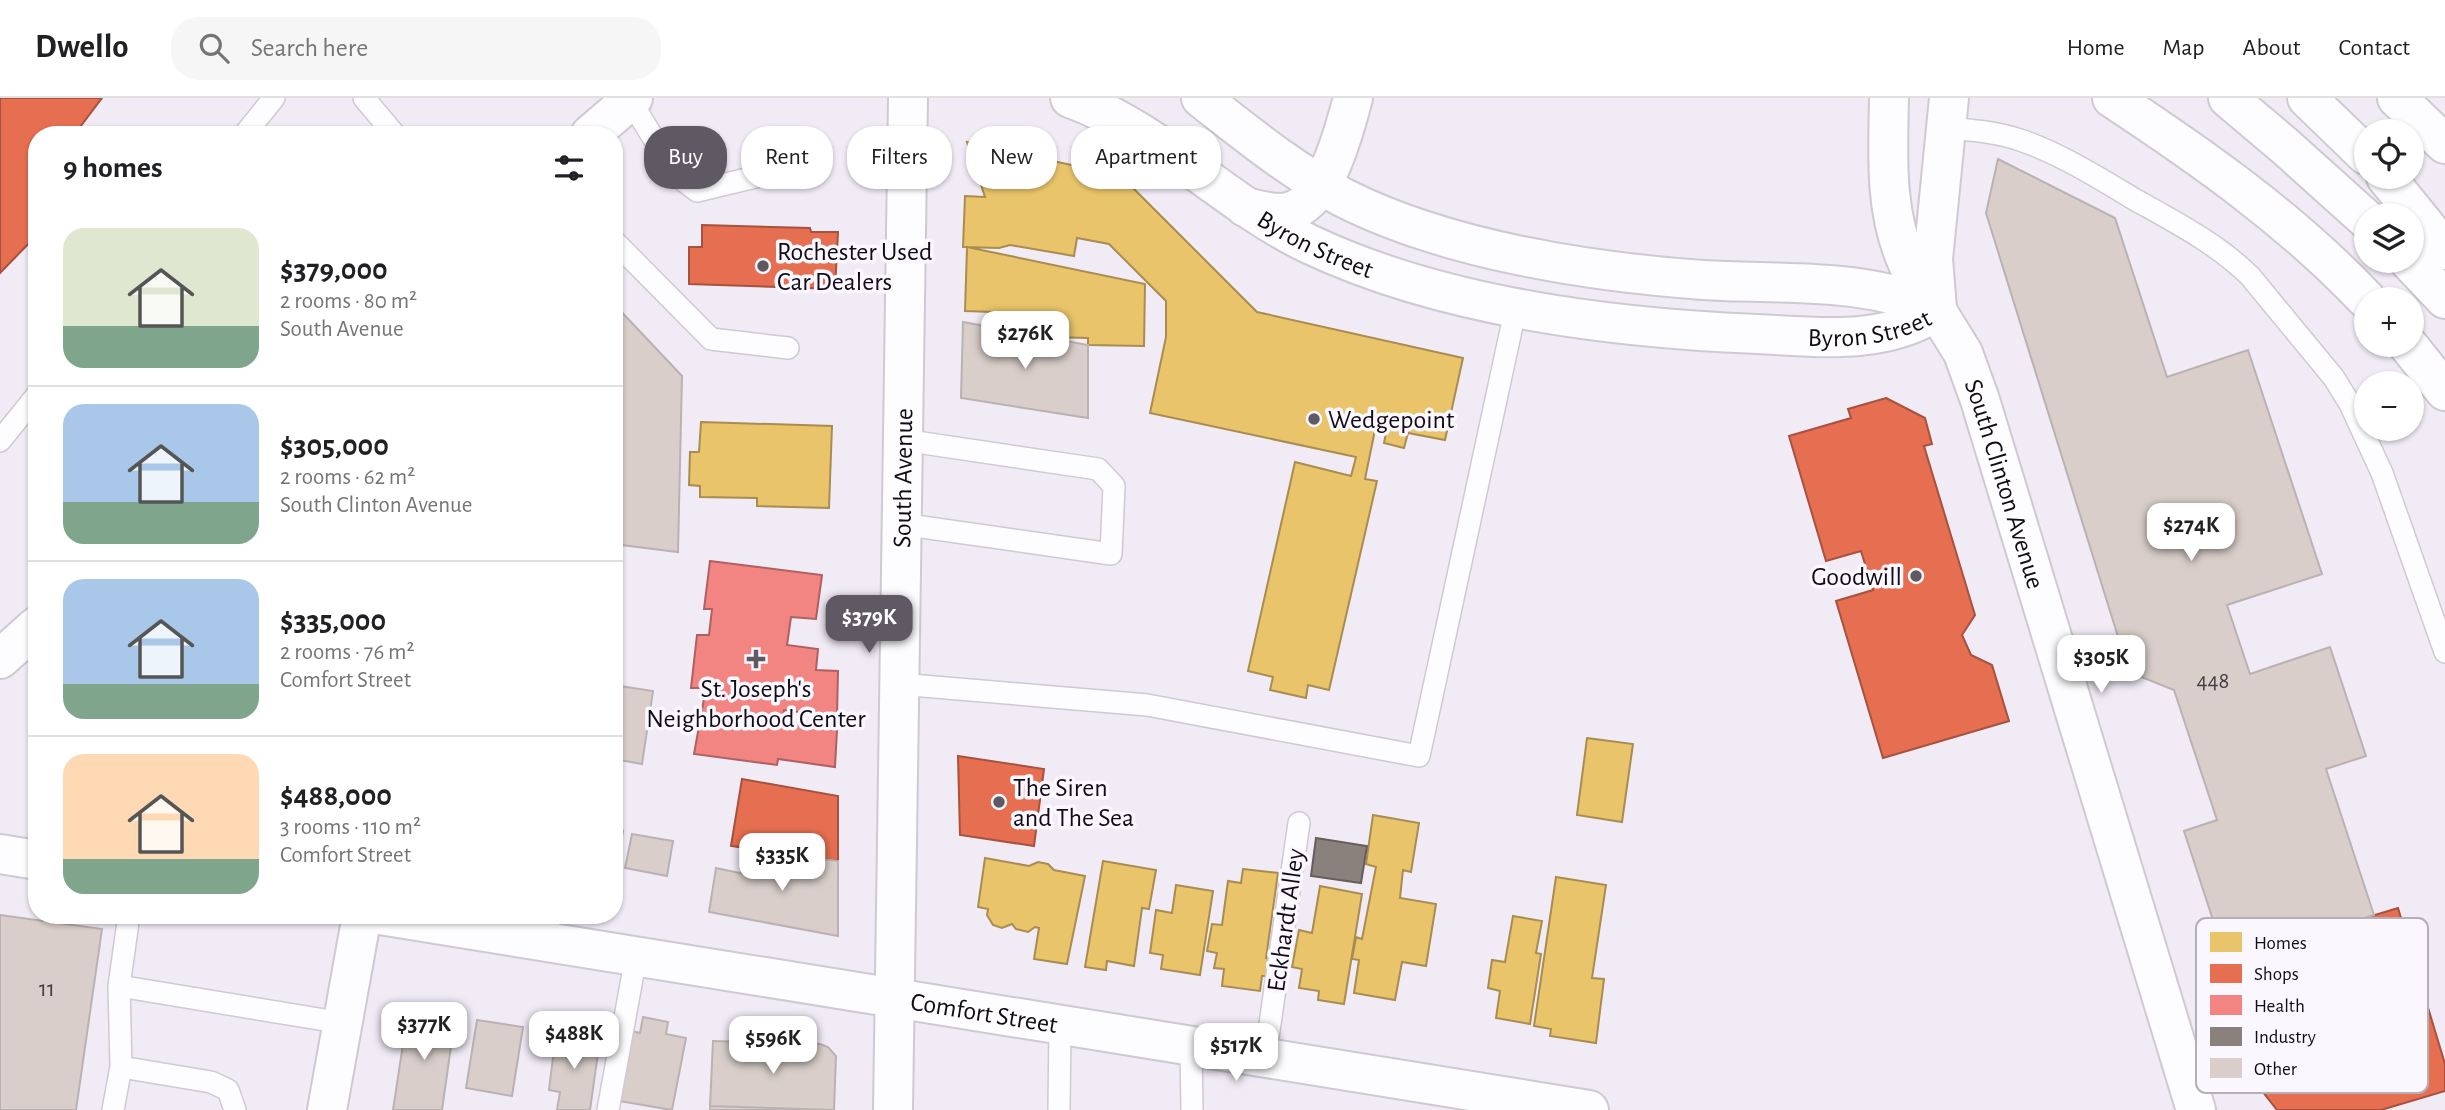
<!DOCTYPE html>
<meta charset="utf-8">
<style>
:root{--surface:#fff;--page:#f6f6f6;--text:#202124;--muted:#757577;--line:#e0e0e0;--accent:#5f5964}
body{margin:0;font-family:"Alegreya Sans",sans-serif;background:var(--page);color:var(--text);height:100vh;display:flex;flex-direction:column;font-size:26px;white-space:nowrap}
*{box-sizing:border-box;margin:0}
p{font-size:23px;color:var(--muted)}
.icon{flex:none;width:38px;height:38px;fill:none;stroke:currentColor;stroke-width:2;stroke-linecap:round;stroke-linejoin:round}
.map{position:relative;flex:1;overflow:hidden}
.panel{position:absolute;left:28px;top:28px;width:595px;height:798px;display:flex;flex-direction:column;background:var(--surface);border-radius:28px;box-shadow:0 2px 5px #0004}
.panel>*{flex:none}
.guide{position:absolute;left:644px;top:28px;width:665px;height:63px;display:flex;gap:14px}
.buttons{position:absolute;left:2354px;top:21px;display:grid;gap:14px}
.buttons a{display:grid;place-items:center;width:70px;height:70px;border-radius:50%;background:var(--surface);box-shadow:0 2px 5px #0004;font-size:35px}
.price{position:absolute;translate:-50% -60px;padding:0 16px;border-radius:14px;background:#fff;color:#222;font-size:23px;line-height:46px;filter:drop-shadow(0 2px 4px #0008)}
.price::after{content:'';position:absolute;left:50%;top:42px;width:21px;height:16px;margin-left:-10px;background:inherit;clip-path:polygon(0 0,100% 0,50% 100%)}
.price.on{background:var(--accent);color:#fff}
ul{padding:0;list-style:none}
li{display:flex;align-items:center;gap:21px;height:175px;padding:0 35px}
li+li{border-top:2px solid var(--line)}
li span{display:grid;place-items:center;flex:none;width:196px;height:140px;border-radius:21px;color:#555}
li>.icon{margin-inline-start:auto}
span .icon{width:84px;height:84px;fill:#fffc;stroke-width:1}
li b{font-size:30px}
h2{display:flex;justify-content:space-between;align-items:center;height:84px;padding:0 35px;font-size:30px}
.tag{padding:0 24px;border-radius:28px;background:var(--surface);box-shadow:0 2px 5px #0004;font-size:24px;line-height:63px}
.tag.on{background:var(--accent);color:#fff}
header{display:flex;align-items:center;gap:42px;box-sizing:border-box;height:98px;padding:0 35px;background:var(--surface);border-bottom:2px solid var(--line)}
header strong{font-size:33px}
nav{display:flex;gap:38px;margin-inline-start:auto;font-size:24px}
.search{width:490px;height:63px;background:var(--page);display:flex;align-items:center;gap:18px;box-sizing:border-box;padding:0 24px;border-radius:28px;color:var(--muted);font-size:26px}
.map>svg:first-child{display:block}
.homes{fill:#e9c46a;stroke:#a88c51;stroke-width:2}
.shops{fill:#e76f51;stroke:#a7513f;stroke-width:2}
.health{fill:#f28482;stroke:#ae6062;stroke-width:2}
.industry{fill:#8a817c;stroke:#665e5d;stroke-width:2}
.building{fill:#d9cec9;stroke:#bab2b2;stroke-width:2}
.lines{fill:none;stroke-linecap:round;stroke-linejoin:round}
.lane-casing{stroke:#cfc9d4;stroke-width:24}
.street-casing{stroke:#cfc9d4;stroke-width:42}
.secondary-casing{stroke:#cfc9d4;stroke-width:42}
.primary-casing{stroke:#cfc9d4;stroke-width:42}
.highway-casing{stroke:#cfc9d4;stroke-width:42}
.lane{stroke:#fdfcfe;stroke-width:21}
.street{stroke:#fdfcfe;stroke-width:38}
.secondary{stroke:#fdfcfe;stroke-width:38}
.primary{stroke:#fdfcfe;stroke-width:38}
.highway{stroke:#fdfcfe;stroke-width:38}
.poi-dot{fill:#5f5964;stroke:#fbf7fe;stroke-width:2.5}
.labels{text-anchor:middle;stroke-width:7;stroke-linejoin:round;paint-order:stroke}
.number-label{font-size:23px;fill:#433c43}
.street-label{font-size:26px;fill:#110b16;stroke:#fbf7fe}
.poi-label{font-size:26px;fill:#110b16;stroke:#fbf7fe;text-anchor:start}
.key{fill:#fbf7fe;stroke:#b5b0b8;stroke-width:2}
.key-label{font-size:19px;fill:#110b16}
</style>
<header>
<strong>Dwello</strong>
<div class="search"><svg class="icon" aria-label="search" viewBox="0 0 24 24"><circle cx="10" cy="10" r="6"/><path d="M15 15l6 6"/></svg>Search here</div>
<nav><a>Home</a><a>Map</a><a>About</a><a>Contact</a></nav>
</header>
<div class="map">
<svg width="2445" height="1012" viewBox="0 0 2445 1012">
<rect width="100%" height="100%" fill="#f1ebf6"/>
<path class="homes" d="M967 44 1121 78 1257 214 1463 260 1445 342 1408 335 1404 350 1384 345 1387 330 1376 327 1365 381 1377 383 1329 592 1308 587 1306 600 1270 592 1273 579 1248 573 1295 364 1351 378 1356 359 1150 315 1166 239V203L1109 146 1077 140 1074 158 1010 147 999 150 963 149 965 98 985 99Z
M967 149 1145 186 1144 248 1088 247V240L1049 239 1050 225 993 224V214L965 213Z
M701 324 832 328 829 410 757 408V400L700 399V388L689 387 690 354H699Z
M1587 640 1633 646 1622 724 1577 717Z
M1373 717 1419 725 1411 774 1403 772 1400 800 1436 806 1426 868 1402 864 1395 902 1354 895 1359 862 1352 861 1356 839 1362 841 1376 769 1366 766Z
M985 760 1029 768 1038 764 1048 766 1054 772 1085 778 1067 866 1034 861 1039 830 1035 829 1028 834 1016 831 1012 826 1002 830 993 827 987 817 988 811 978 809Z
M1103 763 1156 772 1149 811 1142 810 1134 868 1107 863 1106 872 1085 869Z
M1243 771 1278 775 1266 860 1269 861 1267 878H1262L1260 893 1222 888 1224 871 1214 870 1217 855 1207 853 1212 826 1222 827 1228 783 1241 785Z
M1556 779 1606 787 1592 880 1604 881 1596 945 1550 938 1551 931 1534 928Z
M1176 787 1213 793 1200 877 1161 871 1163 857 1150 855 1156 812 1172 815Z
M1320 788 1362 796 1344 906 1318 902 1319 893 1299 890 1302 871 1292 869 1299 832 1312 835Z
M1513 818 1542 823 1536 855 1541 856 1530 926 1496 920 1500 893 1488 890 1492 862 1505 864Z"/>
<path class="shops" d="M0 0H102L74 37H37V137L0 175Z
M702 127 810 130 811 134H838L835 191 689 186V149H702Z
M1886 300 1925 320 1932 346 1924 348 1975 517 1962 537 1971 557 1992 567 2009 623 1883 660 1836 503 1873 492 1861 453 1826 463 1789 338 1851 320 1848 311Z
M958 658 1044 671 1034 748 960 737Z
M742 681 838 698V763L731 748Z
M2398 810 2445 966V993L2381 1012H2277L2259 989 2287 981 2249 855Z"/>
<path class="health" d="M710 463 822 477 816 521 791 519 787 547 818 551 816 572 838 573 837 619 784 612 782 626 837 632 835 669 778 661 777 667 694 656 706 590H691L697 537H709L712 511H704Z"/>
<path class="industry" d="M1316 740 1367 748 1361 785 1311 778Z"/>
<path class="building" d="M1998 61 2115 120 2167 279 2248 252 2322 476 2227 507 2250 576 2330 549 2366 658 2326 671 2374 817 2249 855 2224 856 2184 733 2217 722 2174 592 2129 574 1986 115Z
M614 206 682 278 678 454 614 446Z
M963 224 1088 247V320L961 300Z
M614 587 653 593 642 666 614 661Z
M614 732 623 733 614 784Z
M632 736 673 743 667 778 625 770Z
M759 752 838 763V838L709 814 716 770 754 778Z
M0 817 102 831 76 1012H0Z
M408 913 455 920 442 1012H393Z
M643 919 668 924 666 936 686 940 672 1012 619 1003 632 933 640 935Z
M477 922 523 929 512 998 466 990Z
M556 935 600 941 590 1012H557L560 994 549 992Z
M713 943 820 946 828 949 836 958 834 1012 710 1008Z
M710 1008 834 1012H710Z"/>
<g class="lines">
<g class="lane-casing">
<path id="lane" d="M364 0 395 37
M630 2 676 77 697 93 780 73
M1947 30C1971 32 1997 34 2020 42 2059 55 2099 80 2134 101 2175 124 2216 145 2250 178L2334 280 2350 306 2382 375 2445 554
M244 37 274 0
M614 143 711 241 788 250
M0 343 37 297
M901 426 1111 456 1114 388 1098 371 903 342
M899 586 1147 607 1419 658 1516 209
M543 844 551 817
M119 888 343 925
M1191 948 1192 1012
M1265 960 1299 725
M121 969 211 984 228 992 235 1012
M113 1012 121 969 119 888 129 817
M608 1012 636 859
M1059 1012 1060 927"/>
</g>
<g class="street-casing">
<g id="street">
<path d="M0 756 37 762"/>
<path id="s1" d="M380 817 1589 1012"/>
<path d="M327 1012 362 817"/>
</g>
</g>
<g class="secondary-casing">
<g id="secondary">
<path id="s2" d="M1937 213 1963 255 1980 302 2196 1012"/>
<path id="s3" d="M893 1012 908 0"/>
</g>
</g>
<g class="primary-casing">
<g id="primary">
<path id="s4" d="M1070 0C1159 32 1224 105 1309 146 1442 209 1611 230 1757 236 1819 239 1882 248 1937 213"/>
<path d="M1201 0C1247 36 1292 73 1344 100 1447 152 1589 174 1703 182 1778 187 1869 178 1937 213"/>
<path d="M1889 0C1888 56 1884 114 1908 166 1916 183 1927 198 1937 213"/>
<path d="M590 37 633 0"/>
<path d="M1937 210 1933 161 1949 0"/>
<path d="M0 561 37 528"/>
</g>
</g>
<g class="highway-casing">
<path id="highway" d="M2112 0C2203 60 2291 122 2366 201
M2228 0 2286 49 2366 121
M2307 0 2366 57
M2397 0 2445 46
M2386 79 2445 152
M1245 109C1259 112 1274 117 1288 114 1327 105 1344 33 1353 0
M2409 163 2445 201
M2408 247 2445 293"/>
</g>
<use href="#lane" class="lane"/>
<use href="#street" class="street"/>
<use href="#secondary" class="secondary"/>
<use href="#primary" class="primary"/>
<use href="#highway" class="highway"/>
</g>
<g class="poi-dot">
<circle cx="763" cy="168" r="7"/>
<circle cx="1314" cy="321" r="7"/>
<circle cx="1916" cy="478" r="7"/>
<path d="M752.5 550.5h7v7h7v7h-7v7h-7v-7h-7v-7h7z"/>
<circle cx="999" cy="704" r="7"/>
</g>
<g class="labels">
<g class="number-label">
<text x="2213" y="590">448</text>
<text x="47" y="898">11</text>
</g>
<g class="street-label">
<text dy="9" stroke="none"><textPath href="#s4" startOffset="287">Byron Street</textPath></text>
<text dy="9" stroke="none"><textPath href="#s4" startOffset="854">Byron Street</textPath></text>
<text dy="9" stroke="none"><textPath href="#s3" startOffset="632">South Avenue</textPath></text>
<text dy="9" stroke="none"><textPath href="#s2" startOffset="187">South Clinton Avenue</textPath></text>
<text transform="translate(1285 822) rotate(-82)" y="9">Eckhardt Alley</text>
<text dy="9" stroke="none"><textPath href="#s1" startOffset="612">Comfort Street</textPath></text>
</g>
<g class="poi-label">
<text x="777" y="162">Rochester Used<tspan x="777" dy="30">Car Dealers</tspan></text>
<text x="1328" y="330">Wedgepoint</text>
<text x="1902" y="487" text-anchor="end">Goodwill</text>
<text x="756" y="599" text-anchor="middle">St. Joseph's<tspan x="756" dy="30">Neighborhood Center</tspan></text>
<text x="1013" y="698">The Siren<tspan x="1013" dy="30">and The Sea</tspan></text>
</g>
</g>
<rect x="2196" y="820" width="232" height="175" rx="10" class="key"/>
<rect x="2210" y="834" width="32" height="20" fill="#e9c46a"/>
<rect x="2210" y="866" width="32" height="19" fill="#e76f51"/>
<rect x="2210" y="897" width="32" height="20" fill="#f28482"/>
<rect x="2210" y="929" width="32" height="19" fill="#8a817c"/>
<rect x="2210" y="960" width="32" height="20" fill="#d9cec9"/>
<g class="key-label">
<text x="2254" y="851">Homes</text>
<text x="2254" y="882">Shops</text>
<text x="2254" y="914">Health</text>
<text x="2254" y="945">Industry</text>
<text x="2254" y="977">Other</text>
</g>
</svg>
<div class="buttons">
<a><svg class="icon" aria-label="locate" viewBox="0 0 24 24"><circle cx="12" cy="12" r="6"/><path d="M12 2v4M12 18v4M2 12h4M18 12h4"/></svg></a>
<a><svg class="icon" aria-label="layers" viewBox="0 0 24 24"><path d="M12 4l9 5-9 5-9-5zM3 14l9 5 9-5"/></svg></a>
<a>+</a>
<a>−</a>
</div>
<b class="price" style="left:1025px;top:273px">$276K</b>
<b class="price" style="left:2191px;top:465px">$274K</b>
<b class="price on" style="left:869px;top:557px">$379K</b>
<b class="price" style="left:2101px;top:597px">$305K</b>
<b class="price" style="left:782px;top:795px">$335K</b>
<b class="price" style="left:424px;top:964px">$377K</b>
<b class="price" style="left:574px;top:973px">$488K</b>
<b class="price" style="left:773px;top:978px">$596K</b>
<b class="price" style="left:1236px;top:985px">$517K</b>
<div class="guide">
<a class="tag on">Buy</a>
<a class="tag">Rent</a>
<a class="tag">Filters</a>
<a class="tag">New</a>
<a class="tag">Apartment</a>
</div>
<section class="panel">
<h2>9 homes<svg class="icon" aria-label="filters" viewBox="0 0 24 24"><path d="M4 7h16M4 17h16"/><circle cx="9" cy="7" r="2"/><circle cx="15" cy="17" r="2"/></svg></h2>
<ul>
<li><span style="background:linear-gradient(#dfe7d0 70%,#7fa58c 0)"><svg class="icon" aria-label="home" viewBox="0 0 24 24"><path d="M3 11l9-7 9 7M6 9v11h12V9"/></svg></span><div><b>$379,000</b><p>2 rooms · 80 m²</p><p>South Avenue</p></div></li>
<li><span style="background:linear-gradient(#a9c7e8 70%,#7fa58c 0)"><svg class="icon" aria-label="home" viewBox="0 0 24 24"><path d="M3 11l9-7 9 7M6 9v11h12V9"/></svg></span><div><b>$305,000</b><p>2 rooms · 62 m²</p><p>South Clinton Avenue</p></div></li>
<li><span style="background:linear-gradient(#a9c7e8 75%,#7fa58c 0)"><svg class="icon" aria-label="home" viewBox="0 0 24 24"><path d="M3 11l9-7 9 7M6 9v11h12V9"/></svg></span><div><b>$335,000</b><p>2 rooms · 76 m²</p><p>Comfort Street</p></div></li>
<li><span style="background:linear-gradient(#ffd9b3 75%,#7fa58c 0)"><svg class="icon" aria-label="home" viewBox="0 0 24 24"><path d="M3 11l9-7 9 7M6 9v11h12V9"/></svg></span><div><b>$488,000</b><p>3 rooms · 110 m²</p><p>Comfort Street</p></div></li>
</ul>
</section>
</div>
